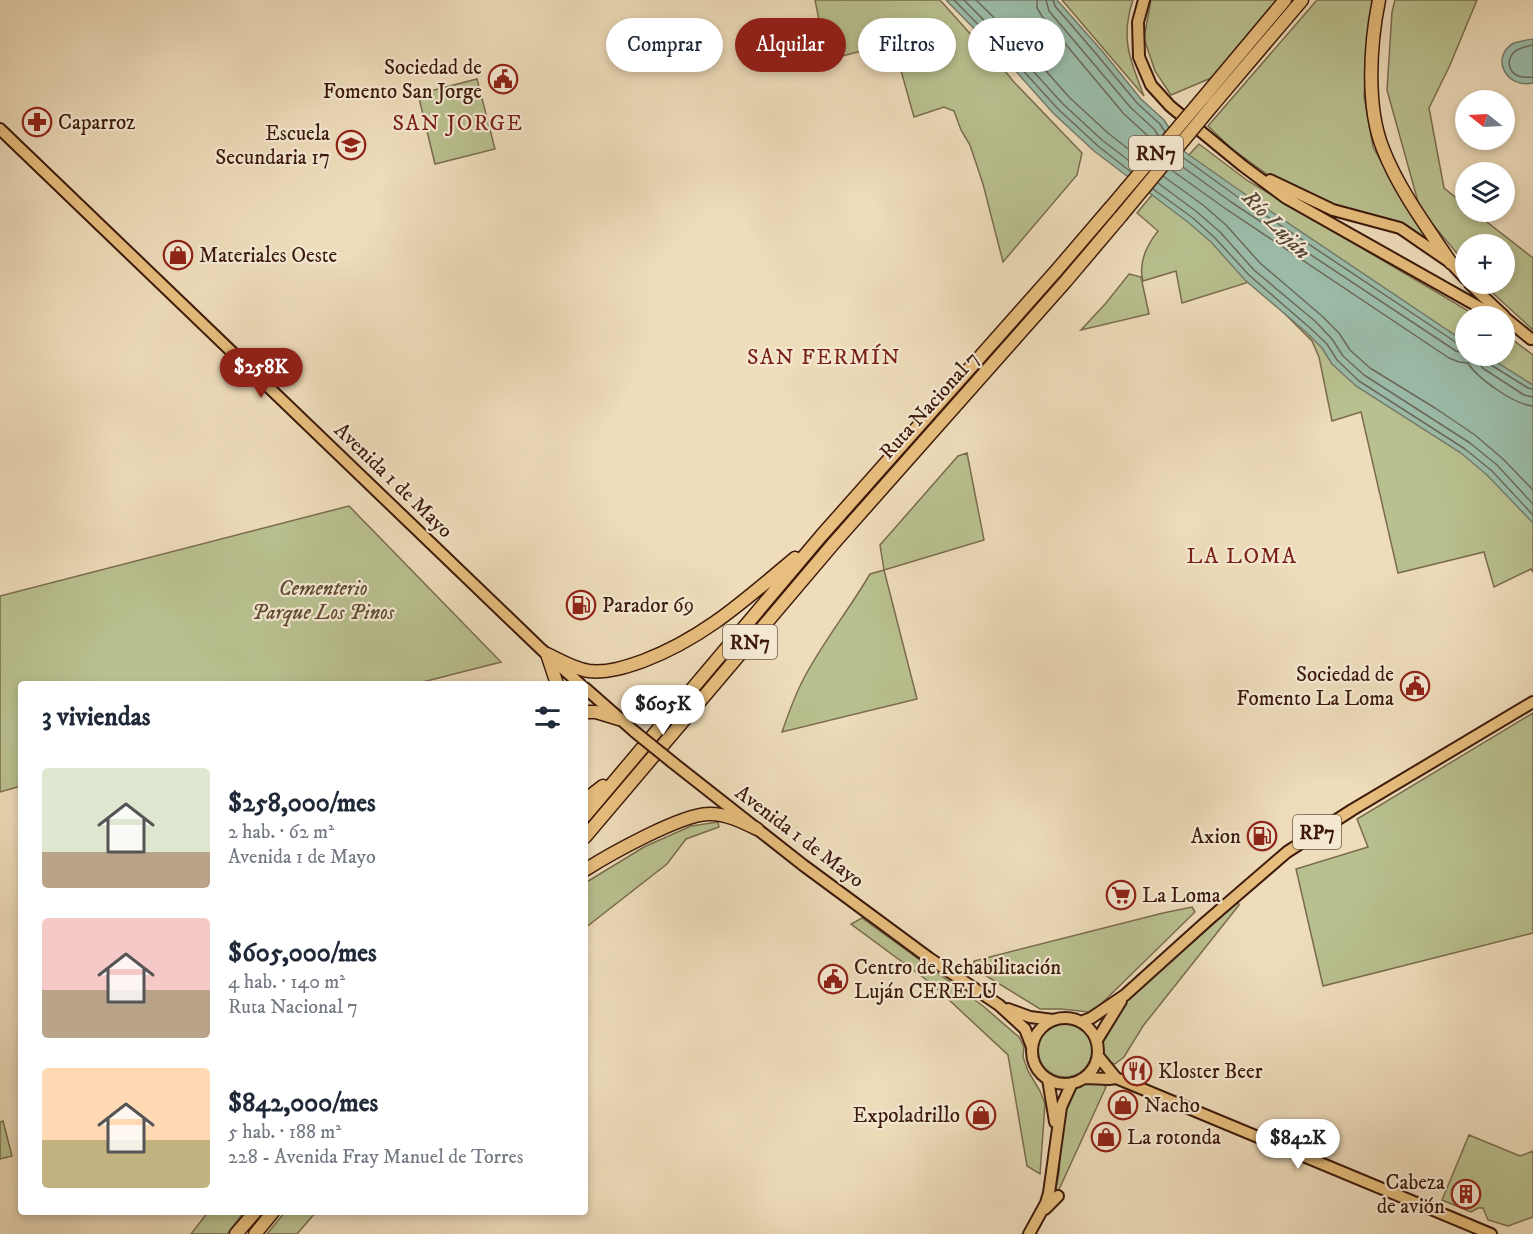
<!DOCTYPE html>
<html lang="es">
<meta charset="utf-8">
<style>
:root{--surface:#fff;--page:#f2f2f3;--text:#1f2937;--muted:#747a83;--accent:#8f2418}
body{margin:0;font-family:"IM FELL DW Pica",serif;background:var(--page);color:var(--text);height:100vh;display:flex;flex-direction:column;font-size:22px;white-space:nowrap}
*{box-sizing:border-box;margin:0}
p{font-size:20px;color:var(--muted)}
.icon{flex:none;width:33px;height:33px;fill:none;stroke:currentColor;stroke-width:2;stroke-linecap:round;stroke-linejoin:round}
.map{position:relative;flex:1;overflow:hidden}
.side{position:absolute;left:18px;top:681px;width:570px;height:534px;display:flex;flex-direction:column;background:var(--surface);border-radius:6px;box-shadow:0 3px 9px #0003}
.side>*{flex:none}
.top-card{position:absolute;left:606px;top:18px;width:570px;height:54px;display:flex;gap:12px}
.needle{width:39px;rotate:288deg}
.fabs{position:absolute;left:1455px;top:90px;display:grid;gap:12px}
.fabs a{display:grid;place-items:center;width:60px;height:60px;border-radius:50%;background:var(--surface);box-shadow:0 3px 9px #0003;font-size:30px}
.price{position:absolute;translate:-50% -51px;padding:0 14px;border-radius:21px;background:#fff;color:#222;font-size:20px;line-height:39px;filter:drop-shadow(0 2px 3px #0008)}
.price::after{content:'';position:absolute;left:50%;top:36px;width:18px;height:14px;margin-left:-9px;background:inherit;clip-path:polygon(0 0,100% 0,50% 100%)}
.price.on{background:var(--accent);color:#fff}
ul{padding:0;list-style:none}
li{display:flex;align-items:center;gap:18px;height:150px;padding:0 24px}
li span{display:grid;place-items:center;flex:none;width:168px;height:120px;border-radius:6px;color:#555}
li>.icon{margin-inline-start:auto}
span .icon{width:72px;height:72px;fill:#fffc;stroke-width:1}
li b{font-size:26px}
h2{display:flex;justify-content:space-between;align-items:center;height:72px;padding:0 24px;font-size:26px}
.tag{padding:0 21px;border-radius:27px;background:var(--surface);box-shadow:0 3px 9px #0003;font-size:21px;line-height:54px}
.tag.on{background:var(--accent);color:#fff}
.map>svg:first-child{display:block}
.green{fill:#b9c08f;stroke:#7a6c4d;stroke-width:1.5}
.water{fill:#9bbca9;stroke:#757b6a;stroke-width:1.5}
.lines{fill:none;stroke-linecap:round;stroke-linejoin:round}
.shore{stroke:#6c6a5a;stroke-width:1.5}
.major-casing{stroke:#3c190b;stroke-width:14}
.highway-casing{stroke:#3c190b;stroke-width:15}
.major{stroke:#e7be7d;stroke-width:10}
.highway{stroke:#e7be7d;stroke-width:12}
.major-bridge-casing{stroke:#3c190b;stroke-width:14;stroke-linecap:butt}
.highway-bridge-casing{stroke:#3c190b;stroke-width:15;stroke-linecap:butt}
.major-bridge{stroke:#e7be7d;stroke-width:10}
.highway-bridge{stroke:#e7be7d;stroke-width:12}
.labels{text-anchor:middle;stroke-width:4.5;stroke-linejoin:round;paint-order:stroke}
.shield{fill:#f4e8d2;stroke:#735747;stroke-width:1.5}
.shield-label{font-size:20px;font-weight:bold;fill:#3c190b}
.poi-label{font-size:21px;fill:#3c190b;stroke:#f4e8d2;text-anchor:start}
.street-label{font-size:21px;fill:#3c190b;stroke:#f4e8d2}
.park-label{font-size:21px;font-style:italic;fill:#624b33;stroke:#f4e8d2}
.neighbourhood-label{font-size:22px;letter-spacing:1.5px;fill:#7a1f14;stroke:#f4e8d2}
.water-label{font-size:22px;font-style:italic;fill:#584a3a;stroke:#f4e8d2}
</style>
<div class="map">
<svg width="1533" height="1234" viewBox="0 0 1533 1234">
<rect width="100%" height="100%" fill="#eedcba"/>
<filter id="stains"><feTurbulence type="fractalNoise" baseFrequency=".00333" numOctaves="4"/><feColorMatrix values="0 0 0 0 .2 0 0 0 0 .09 0 0 0 0 .02 0 0 0 .5 -.17"/></filter>
<radialGradient id="worn" r=".72"><stop offset=".6" stop-color="#630" stop-opacity="0"/><stop offset="1" stop-color="#630" stop-opacity=".3"/></radialGradient>
<path class="green" d="M815 0H940L982 47 990 52 1013 81 1082 153 1077 175 1003 262 983 184 970 145 961 130 954 111 944 107 914 117 895 49 888 44 827 60Z
M1062 0H1133C1120 38 1130 60 1144 96Z
M1151 0H1281L1211 78 1171 95 1155 71 1144 38Z
M1317 0H1374L1368 26 1364 96 1373 147 1406 205 1432 246 1408 230 1318 200 1271 177 1232 149 1208 126Z
M1395 0H1477L1450 65 1429 108 1444 188 1465 205 1466 212H1474L1533 258V330L1483 284H1504V244H1466L1465 263 1420 209 1387 90 1392 12Z
M477 79 495 149 435 164 418 94Z
M1199 144 1248 181 1477 316H1466V356H1504L1505 334 1533 355V436L1187 157Z
M1161 184 1533 486V572L1531 569 1494 587 1484 552 1398 573 1361 412 1332 421 1319 357 1312 341 1252 281 1182 303 1176 271 1143 281C1138 263 1147 245 1158 231L1137 213Z
M1129 274 1141 277 1149 314 1081 330 1106 303Z
M967 453 984 540 884 570 917 699 782 732C788 715 794 697 803 680 822 643 849 610 870 574L884 570 880 545 958 456Z
M349 506 501 662 415 684H21V786L0 792V596Z
M1533 713V933L1323 986 1296 869 1368 847 1357 819Z
M718 822 719 827 686 839 667 864 585 928V883L644 847 691 826Z
M1238 902 1239 905 1143 1026 1124 1057 1115 1064C1085 1055 1116 1013 1127 1001Z
M1192 907 1195 912 1099 1006 1089 1012 1061 1009H1040L975 969 974 961 1163 913Z
M862 918 983 1006 1019 1037 1024 1047 1023 1057 1028 1071 1040 1091 1045 1104 1040 1174 1027 1166 1008 1055 932 984 851 924Z
M1038 1050a27 27 0 1 1 54 0a27 27 0 1 1-54 0Z
M1088 1082 1101 1083 1106 1087 1056 1196 1054 1193C1062 1173 1059 1156 1060 1136 1061 1118 1068 1103 1075 1087Z
M3 1121 12 1156 0 1159V1122Z
M1469 1135 1520 1156 1533 1151V1217L1508 1226 1488 1220 1483 1208H1478L1471 1212 1442 1200Z
M208 1212H244L227 1234H191Z
M285 1212H316L297 1234H267Z"/>
<path class="water" d="M946 0H1057L1103 52 1141 99 1164 120 1185 152 1239 190 1465 342 1466 356H1487L1533 385V523L1487 475 1461 453 1356 386 1332 364 1322 348 1306 332 1245 280 1211 242 1189 223 1094 151 1053 113 1014 69Z
M1533 39V83C1505 89 1490 56 1514 43 1520 41 1527 40 1533 39Z"/>
<g class="lines">
<path class="shore" d="M954 0 1018 65 1058 109 1098 146 1131 172
M964 0 1023 60 1063 104 1102 140 1136 166
M976 0 1030 53 1070 98 1108 133 1141 159
M1037 0V8L1042 16 1124 114 1147 135 1154 145
M1046 0 1049 11 1131 108 1154 129 1160 138
M1053 0 1055 6 1098 56 1137 103 1160 124 1165 132
M1533 45C1521 48 1510 49 1509 64 1512 77 1521 78 1533 77
M1181 156 1235 195 1460 345 1466 346
M1176 162 1231 202 1456 351 1466 354
M1170 169 1226 209 1449 358 1459 362 1468 363C1477 378 1515 405 1533 406
M1163 176 1203 205 1226 225 1260 263 1322 316 1339 333 1350 350 1370 368 1435 408 1475 435 1503 459 1533 490
M1158 183 1197 212 1220 232 1254 270 1316 322 1332 339 1343 356 1364 375 1470 443 1497 465 1533 504
M1153 189 1193 218 1215 238 1249 275 1310 328 1327 344 1337 360 1359 381 1465 449 1492 471 1533 515
M1478 356 1479 364 1484 369 1524 395 1533 397
M1485 356 1488 363 1528 388 1533 389"/>
<g class="major-casing">
<path id="major" d="M1144 0 1138 22 1139 57 1151 85 1170 106 1243 166 1286 198 1495 316
M0 129 541 649 580 684
M1270 180 1333 210 1400 228 1451 263 1466 279
M1470 284 1504 316
M1504 317 1531 339
M585 688 635 732
M672 762 803 865 929 958 999 1005 1025 1029 1032 1047
M1008 1009 1030 1017 1053 1020
M1032 1051a33 33 0 1 1 66 0a33 33 0 1 1-66 0Z
M1081 1022 1091 1018 1125 995 1207 921 1287 852 1352 810 1533 702
M1097 1040 1121 1001
M1098 1056 1116 1078
M1085 1078 1109 1079 1116 1078 1491 1234
M1048 1079 1055 1122
M1045 1209 1058 1196
M1029 1234 1046 1203 1049 1193 1061 1107 1072 1083"/>
</g>
<g class="highway-casing">
<path id="highway" d="M1379 0C1370 44 1366 107 1383 149 1399 190 1427 227 1451 263
M1202 99 1285 0
M1212 106 1302 0
M547 654C560 660 574 669 589 671 608 673 626 667 643 661 704 638 746 599 795 558
M547 654 557 684
M585 712H596L619 719
M585 800 603 786
M585 816 821 536 1056 271 1110 208
M585 837 834 543 1066 281 1121 216
M585 870C610 854 680 815 708 814 725 813 743 822 757 829
M236 1234 255 1212
M255 1234 273 1212"/>
</g>
<use href="#major" class="major"/>
<use href="#highway" class="highway"/>
<g class="major-bridge-casing">
<path id="major-bridge" d="M635 732 672 762"/>
</g>
<g class="highway-bridge-casing">
<path id="highway-bridge" d="M1110 208 1202 99
M1121 216 1212 106"/>
</g>
<use href="#major-bridge" class="major-bridge"/>
<use href="#highway-bridge" class="highway-bridge"/>
</g>
<defs>
<g id="civic-ring" transform="scale(1.5)"><circle r="9.5" fill="#f4e8d2" stroke="#8f2418" stroke-width="1.5"/><path d="M-.6-6.5H3V-4.5H.6V-3L4-1V1h2V6H-6V1h2V-1L-.6-3ZM-1.2 2.5V6h2.4V2.5Z" fill="#8f2418"/></g>
<g id="pharmacy-ring" transform="scale(1.5)"><circle r="9.5" fill="#f4e8d2" stroke="#8f2418" stroke-width="1.5"/><path d="M-2-6h4v4h4v4h-4v4h-4v-4h-4v-4h4Z" fill="#8f2418"/></g>
<g id="school-ring" transform="scale(1.5)"><circle r="9.5" fill="#f4e8d2" stroke="#8f2418" stroke-width="1.5"/><path d="M0-5L7-2L0 1L-7-2ZM-4 1L0 2.5L4 1V4Q0 6-4 4Z" fill="#8f2418"/></g>
<g id="shop-ring" transform="scale(1.5)"><circle r="9.5" fill="#f4e8d2" stroke="#8f2418" stroke-width="1.5"/><path d="M-5-2.5h2.3a2.7 3.5 0 0 1 5.4 0H5L5.5 6h-11ZM-1.5-2.5h3a1.5 2.3 0 0 0-3 0Z" fill="#8f2418"/></g>
<g id="fuel-ring" transform="scale(1.5)"><circle r="9.5" fill="#f4e8d2" stroke="#8f2418" stroke-width="1.5"/><path d="M-5.5-6h7V0h2V4h1.3V-2.5L3-4.5l.8-.8L6-3V5H2.5V1h-1V6h-7ZM-4.2-4.7v3.2H.2V-4.7Z" fill="#8f2418"/></g>
<g id="supermarket-ring" transform="scale(1.5)"><circle r="9.5" fill="#f4e8d2" stroke="#8f2418" stroke-width="1.5"/><path d="M-6-5.5h2.5l.6 2H6L4.5 2H-2.5L-4.4-4H-6ZM-1.5 3.2a1.3 1.3 0 1 0 .1 0ZM3 3.2a1.3 1.3 0 1 0 .1 0Z" fill="#8f2418"/></g>
<g id="restaurant-ring" transform="scale(1.5)"><circle r="9.5" fill="#f4e8d2" stroke="#8f2418" stroke-width="1.5"/><path d="M-5-6h1v4h1v-4h1v4h1v-4h1v5L-1.5 .5V6h-2V.5L-5-1ZM5-6V6H3V1.5H1.5Q1.5-4 5-6Z" fill="#8f2418"/></g>
<g id="building-ring" transform="scale(1.5)"><circle r="9.5" fill="#f4e8d2" stroke="#8f2418" stroke-width="1.5"/><path d="M-4-6H4V6H1V3H-1V6H-4ZM-2.5-4.3h1.7v1.8h-1.7ZM.8-4.3h1.7v1.8H.8ZM-2.5-1h1.7V.8h-1.7ZM.8-1h1.7V.8H.8Z" fill="#8f2418"/></g>
</defs>
<g fill-rule="evenodd">
<use href="#civic-ring" x="503" y="79"/>
<use href="#pharmacy-ring" x="37" y="122"/>
<use href="#school-ring" x="351" y="145"/>
<use href="#shop-ring" x="178" y="255"/>
<use href="#fuel-ring" x="581" y="605"/>
<use href="#civic-ring" x="1415" y="686"/>
<use href="#fuel-ring" x="1262" y="836"/>
<use href="#supermarket-ring" x="1121" y="895"/>
<use href="#civic-ring" x="833" y="979"/>
<use href="#restaurant-ring" x="1137" y="1071"/>
<use href="#shop-ring" x="1123" y="1105"/>
<use href="#shop-ring" x="981" y="1115"/>
<use href="#shop-ring" x="1106" y="1137"/>
<use href="#building-ring" x="1466" y="1194"/>
</g>
<g class="labels">
<g class="shield">
<rect x="1129" y="136" width="54" height="34" rx="4.5"/>
<rect x="723" y="625" width="54" height="34" rx="4.5"/>
<rect x="1293" y="815" width="48" height="34" rx="4.5"/>
</g>
<g class="shield-label">
<text x="1156" y="160">RN7</text>
<text x="750" y="649">RN7</text>
<text x="1317" y="839">RP7</text>
</g>
<g class="poi-label">
<text x="482" y="74" text-anchor="end">Sociedad de<tspan x="482" dy="24">Fomento San Jorge</tspan></text>
<text x="58" y="129">Caparroz</text>
<text x="330" y="140" text-anchor="end">Escuela<tspan x="330" dy="24">Secundaria 17</tspan></text>
<text x="199" y="262">Materiales Oeste</text>
<text x="602" y="612">Parador 69</text>
<text x="1394" y="681" text-anchor="end">Sociedad de<tspan x="1394" dy="24">Fomento La Loma</tspan></text>
<text x="1241" y="843" text-anchor="end">Axion</text>
<text x="1142" y="902">La Loma</text>
<text x="854" y="974">Centro de Rehabilitación<tspan x="854" dy="24">Luján CERELU</tspan></text>
<text x="1158" y="1078">Kloster Beer</text>
<text x="1144" y="1112">Nacho</text>
<text x="960" y="1122" text-anchor="end">Expoladrillo</text>
<text x="1127" y="1144">La rotonda</text>
<text x="1445" y="1189" text-anchor="end">Cabeza<tspan x="1445" dy="24">de avión</tspan></text>
</g>
<g class="street-label">
<text transform="translate(929 405) rotate(-48)" y="7">Ruta Nacional 7</text>
<text transform="translate(394 480) rotate(44)" y="7">Avenida 1 de Mayo</text>
<text transform="translate(800 836) rotate(37)" y="7">Avenida 1 de Mayo</text>
</g>
<g class="park-label">
<text x="323" y="595">Cementerio<tspan x="323" dy="24">Parque Los Pinos</tspan></text>
</g>
<g class="neighbourhood-label">
<text x="458" y="130">SAN JORGE</text>
<text x="824" y="364">SAN FERMÍN</text>
<text x="1242" y="563">LA LOMA</text>
</g>
<g class="water-label">
<text transform="translate(1277 224) rotate(46)" y="8">Río Luján</text>
</g>
</g>
<rect width="100%" height="100%" filter="url(#stains)"/>
<rect width="100%" height="100%" fill="url(#worn)"/>
</svg>
<div class="fabs">
<a><svg class="needle" viewBox="-14 -14 28 28"><path d="M0-13l5 13h-10z" fill="#e53935"/><path d="M0 13l5-13h-10z" fill="#747a83"/></svg></a>
<a><svg class="icon" aria-label="layers" viewBox="0 0 24 24"><path d="M12 4l9 5-9 5-9-5zM3 14l9 5 9-5"/></svg></a>
<a>+</a>
<a>−</a>
</div>
<b class="price on" style="left:261px;top:399px">$258K</b>
<b class="price" style="left:663px;top:736px">$605K</b>
<b class="price" style="left:1298px;top:1170px">$842K</b>
<div class="top-card">
<a class="tag">Comprar</a>
<a class="tag on">Alquilar</a>
<a class="tag">Filtros</a>
<a class="tag">Nuevo</a>
</div>
<section class="side">
<h2>3 viviendas<svg class="icon" aria-label="filters" viewBox="0 0 24 24"><path d="M4 7h16M4 17h16"/><circle cx="9" cy="7" r="2"/><circle cx="15" cy="17" r="2"/></svg></h2>
<ul>
<li><span style="background:linear-gradient(#dfe7d0 70%,#b9a48a 0)"><svg class="icon" aria-label="home" viewBox="0 0 24 24"><path d="M3 11l9-7 9 7M6 9v11h12V9"/></svg></span><div><b>$258,000/mes</b><p>2 hab. · 62 m²</p><p>Avenida 1 de Mayo</p></div></li>
<li><span style="background:linear-gradient(#f6c9c9 60%,#b9a48a 0)"><svg class="icon" aria-label="home" viewBox="0 0 24 24"><path d="M3 11l9-7 9 7M6 9v11h12V9"/></svg></span><div><b>$605,000/mes</b><p>4 hab. · 140 m²</p><p>Ruta Nacional 7</p></div></li>
<li><span style="background:linear-gradient(#ffd9b3 60%,#c2b280 0)"><svg class="icon" aria-label="home" viewBox="0 0 24 24"><path d="M3 11l9-7 9 7M6 9v11h12V9"/></svg></span><div><b>$842,000/mes</b><p>5 hab. · 188 m²</p><p>228 - Avenida Fray Manuel de Torres</p></div></li>
</ul>
</section>
</div>
